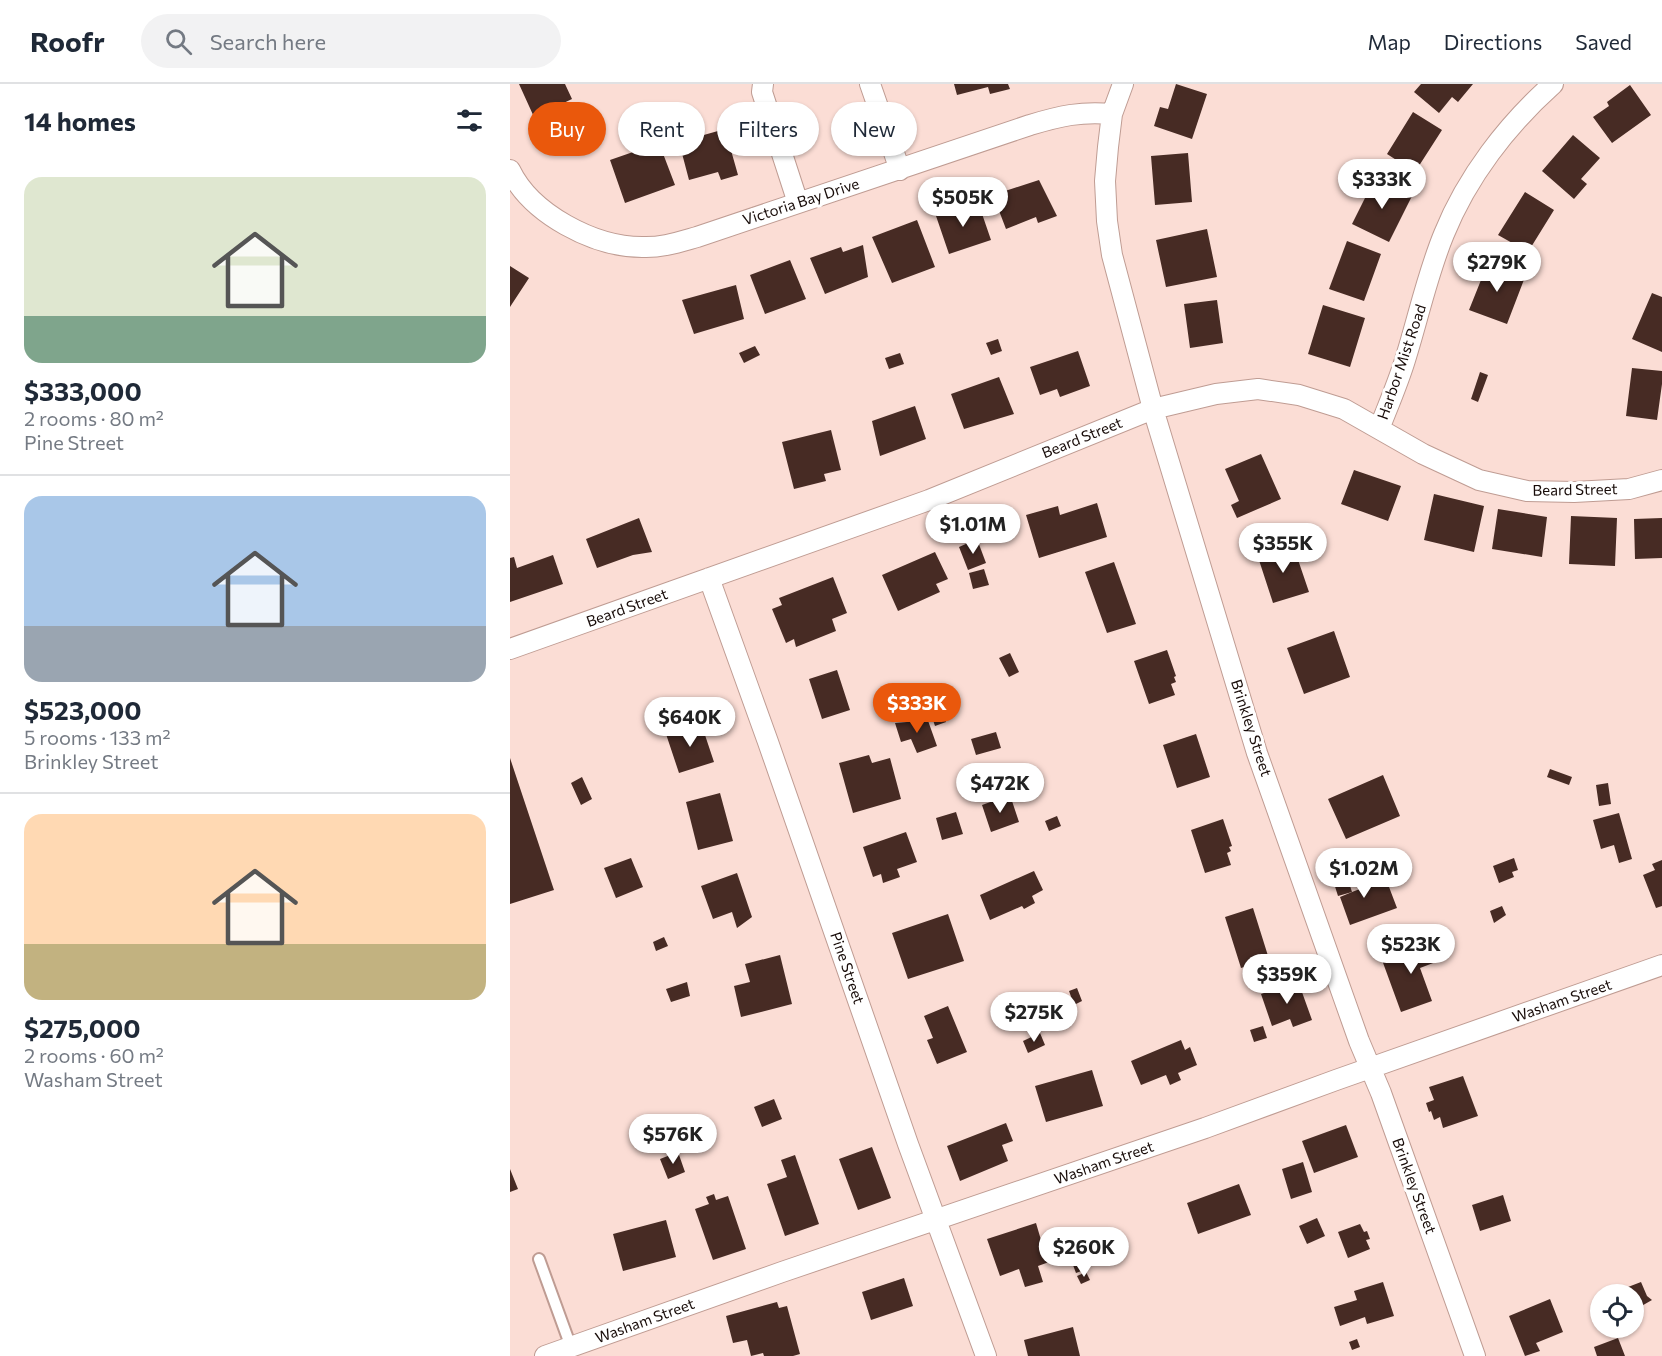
<!DOCTYPE html>
<meta charset="utf-8">
<style>
:root{--surface:#fff;--page:#f2f2f3;--text:#1f2937;--muted:#747a83;--line:#e0e1e3;--accent:#ea580c}
body{margin:0;font-family:Commissioner,sans-serif;background:var(--page);color:var(--text);height:100vh;display:flex;flex-direction:column;font-size:22px;white-space:nowrap}
*{box-sizing:border-box;margin:0}
p{font-size:20px;color:var(--muted)}
.icon{flex:none;width:33px;height:33px;fill:none;stroke:currentColor;stroke-width:2;stroke-linecap:round;stroke-linejoin:round}
.map{position:relative;flex:1;overflow:hidden}
.side{display:flex;flex-direction:column;background:var(--surface);width:510px}
.side>*{flex:none}
.guide{position:absolute;left:18px;top:18px;width:570px;height:54px;display:flex;gap:12px}
.fabs{position:absolute;left:1080px;top:1200px;display:grid;gap:12px}
.fabs a{display:grid;place-items:center;width:54px;height:54px;border-radius:50%;background:var(--surface);box-shadow:0 2px 4px #0004;font-size:30px}
.price{position:absolute;translate:-50% -51px;padding:0 14px;border-radius:21px;background:#fff;color:#222;font-size:20px;line-height:39px;filter:drop-shadow(0 2px 3px #0008)}
.price::after{content:'';position:absolute;left:50%;top:36px;width:18px;height:14px;margin-left:-9px;background:inherit;clip-path:polygon(0 0,100% 0,50% 100%)}
.price.active{background:var(--accent);color:#fff}
ul{padding:0;list-style:none}
li{display:grid;align-content:center;gap:12px;height:318px;padding:0 24px}
li+li{border-top:2px solid var(--line)}
li span{display:grid;place-items:center;height:186px;border-radius:18px;color:#555}
li>.icon{margin-inline-start:auto}
span .icon{width:108px;height:108px;fill:#fffc;stroke-width:1}
li b{font-size:26px}
h2{display:flex;justify-content:space-between;align-items:center;height:72px;padding:0 24px;font-size:26px}
.tag{padding:0 21px;border-radius:27px;background:var(--surface);box-shadow:0 2px 4px #0004;font-size:21px;line-height:54px}
.tag.active{background:var(--accent);color:#fff}
header{display:flex;align-items:center;gap:36px;box-sizing:border-box;height:84px;padding:0 30px;background:var(--surface);border-bottom:2px solid var(--line)}
header strong{font-size:28px}
nav{display:flex;gap:33px;margin-inline-start:auto;font-size:21px}
.search{width:420px;height:54px;background:var(--page);display:flex;align-items:center;gap:15px;box-sizing:border-box;padding:0 21px;border-radius:33px;color:var(--muted);font-size:22px}
main{display:flex;flex:1;min-height:0}
.map>svg:first-child{display:block}
.building{fill:#472b24}
.lines{fill:none;stroke-linecap:round;stroke-linejoin:round}
.lane-casing{stroke:#bf9c93;stroke-width:14}
.street-casing{stroke:#bf9c93;stroke-width:22}
.lane{stroke:#fff;stroke-width:10}
.street{stroke:#fff;stroke-width:20}
.labels{text-anchor:middle;stroke-width:6;stroke-linejoin:round;paint-order:stroke}
.street-label{font-size:15px;fill:#170b08;stroke:#fff}
</style>
<header>
<strong>Roofr</strong>
<div class="search"><svg class="icon" aria-label="search" viewBox="0 0 24 24"><circle cx="10" cy="10" r="6"/><path d="M15 15l6 6"/></svg>Search here</div>
<nav><a>Map</a><a>Directions</a><a>Saved</a></nav>
</header>
<main>
<section class="side">
<h2>14 homes<svg class="icon" aria-label="filters" viewBox="0 0 24 24"><path d="M4 7h16M4 17h16"/><circle cx="9" cy="7" r="2"/><circle cx="15" cy="17" r="2"/></svg></h2>
<ul>
<li><span style="background:linear-gradient(#dfe7d0 75%,#7fa58c 0)"><svg class="icon" aria-label="home" viewBox="0 0 24 24"><path d="M3 11l9-7 9 7M6 9v11h12V9"/></svg></span><div><b>$333,000</b><p>2 rooms · 80 m²</p><p>Pine Street</p></div></li>
<li><span style="background:linear-gradient(#a9c7e8 70%,#9aa5b1 0)"><svg class="icon" aria-label="home" viewBox="0 0 24 24"><path d="M3 11l9-7 9 7M6 9v11h12V9"/></svg></span><div><b>$523,000</b><p>5 rooms · 133 m²</p><p>Brinkley Street</p></div></li>
<li><span style="background:linear-gradient(#ffd9b3 70%,#c2b280 0)"><svg class="icon" aria-label="home" viewBox="0 0 24 24"><path d="M3 11l9-7 9 7M6 9v11h12V9"/></svg></span><div><b>$275,000</b><p>2 rooms · 60 m²</p><p>Washam Street</p></div></li>
</ul>
</section>
<div class="map">
<svg width="1152" height="1272" viewBox="0 0 1152 1272">
<rect width="100%" height="100%" fill="#fbddd5"/>
<path class="building" d="M9 0H55L62 15 24 33Z
M444 0H498L500 5 480 10 478 3 447 11Z
M666 0 697 10 682 55 644 42 650 23 658 25Z
M911 0H963L948 18 942 13 929 29 904 8Z
M1120 1 1141 31 1102 59 1083 33 1099 22 1097 18Z
M903 28 932 46 905 88 877 70Z
M215 45 228 91 211 96 208 88 179 96 169 58Z
M1063 51 1090 74 1071 95 1077 100 1064 115 1032 87Z
M149 59 165 101 115 119 100 76Z
M678 69 682 118 645 121 641 72Z
M865 94 902 112 879 158 842 140Z
M529 96 547 132 528 139 526 133 496 145 483 111Z
M1015 108 1044 126 1018 168 988 151Z
M447 121 449 127 469 121 481 156 439 170 425 129Z
M407 136 425 183 382 199 362 153Z
M697 145 707 193 656 203 646 156Z
M837 157 871 170 854 217 819 205Z
M353 161 358 193 315 210 300 174 331 163 333 168Z
M280 176 296 215 255 230 240 191Z
M978 180 1015 193 997 240 959 226 971 196 966 194 969 186 974 188Z
M0 182 19 194 0 223Z
M226 201 234 235 184 250 172 216Z
M1142 209 1152 213V268L1122 255Z
M707 216 713 259 680 264 674 220Z
M813 221 855 234 840 283 798 270Z
M488 255 492 267 481 271 476 259Z
M245 262 250 271 234 279 229 269Z
M568 267 580 302 550 313 547 305 530 311 520 283Z
M390 269 394 280 379 285 375 274Z
M1122 284 1152 287V300L1147 336 1116 332Z
M970 288 978 291 968 318 961 315Z
M489 293 504 330 454 345 441 310Z
M405 322 416 355 370 372 362 337Z
M321 346 331 386 314 390 316 397 284 405 272 358Z
M751 370 771 415 727 434 721 421 729 417 715 385Z
M844 386 891 402 878 437 831 420Z
M924 410 974 422 964 468 914 456Z
M587 419 597 453 529 474 516 431 548 422 550 431Z
M988 425 1037 433 1032 473 982 465Z
M1061 432 1107 434 1105 482 1059 480Z
M129 434 142 468 123 471 87 484 76 455Z
M1152 434V474L1125 475 1124 435Z
M467 455 476 479 458 486 449 463Z
M783 461 799 508 763 519 748 473Z
M425 468 438 495 426 500 430 508 388 527 372 491Z
M43 471 53 500 0 518V474L4 473 7 484Z
M604 478 626 540 597 549 575 488Z
M474 485 479 501 463 505 459 489Z
M323 493 337 529 322 535 326 547 286 563 284 555 276 559 262 525 272 521 269 514Z
M824 547 840 593 794 610 777 564Z
M657 566 666 592 664 593 666 598 661 600 665 611 639 620 624 577Z
M500 569 509 588 499 593 489 574Z
M327 586 340 626 312 635 299 595Z
M432 626 436 638 425 642 421 630Z
M416 631 427 662 407 669 401 655 391 658 385 639 397 638Z
M191 639 204 678 169 689 156 650Z
M486 648 491 664 466 671 461 655Z
M686 650 700 693 667 704 653 661Z
M359 671 362 679 380 674 391 715 343 729 329 679Z
M0 674 44 806 0 820Z
M1040 685 1062 693 1059 701 1037 693Z
M873 691 890 732 836 755 818 715Z
M72 693 82 715 71 721 61 699Z
M1098 699 1101 720 1089 722 1086 701Z
M210 709 223 757 188 766 176 718Z
M500 711 509 738 481 748 472 721Z
M446 728 453 750 432 756 426 734Z
M1109 729 1122 775 1109 779 1104 761 1091 765 1083 736Z
M547 732 551 742 539 747 535 737Z
M713 735 722 762 719 763 721 767 717 769 721 781 695 789 681 746Z
M396 748 407 778 387 785 390 793 373 799 371 790 363 793 353 763Z
M121 774 133 803 106 814 94 784Z
M1004 774 1008 786 1002 788 1004 793 989 799 983 782Z
M1152 776V822L1146 824 1133 791 1145 786 1142 780Z
M835 786 842 808 876 795 887 824 840 841 830 813 842 808 828 812 821 790Z
M524 787 533 806 522 812 525 819 514 825 512 822 480 836 470 811Z
M227 789 242 833 227 844 222 828 203 835 191 802Z
M992 822 996 831 984 839 980 827Z
M743 824 759 875 731 884 715 833Z
M438 830 454 877 398 895 382 849Z
M154 853 158 862 146 867 143 858Z
M925 857 931 876 910 884 922 917 891 928 872 876Z
M270 871 282 920 231 933 224 902 240 898 235 880Z
M788 897 802 936 783 943 780 935 762 942 751 910Z
M177 898 180 912 161 918 156 905Z
M567 904 572 917 564 921 559 907Z
M438 922 457 968 427 980 417 956 423 954 414 932Z
M753 942 757 954 744 958 740 946Z
M530 949 535 961 518 969 513 957Z
M671 956 675 966 680 963 687 981 668 989 671 996 660 1001 656 991 631 1001 621 977Z
M582 986 593 1022 536 1038 525 1002Z
M953 992 968 1032 933 1044 930 1033 924 1036 921 1027 919 1028 916 1019 924 1016 919 1003Z
M264 1015 272 1035 252 1043 244 1023Z
M496 1039 503 1057 492 1061 498 1077 450 1097 437 1062Z
M836 1041 848 1073 804 1089 792 1057Z
M362 1063 381 1114 348 1126 329 1075Z
M168 1068 175 1088 158 1095 150 1075Z
M285 1071 309 1140 275 1152 257 1100 277 1093 271 1076Z
M793 1078 802 1108 781 1115 772 1085Z
M0 1085 8 1105 0 1108Z
M729 1100 741 1131 688 1150 677 1119Z
M204 1110 206 1116 218 1112 236 1165 203 1176 185 1125 199 1120 196 1113Z
M993 1111 1001 1137 970 1147 962 1121Z
M807 1134 815 1152 797 1160 789 1142Z
M156 1136 166 1173 113 1187 103 1150Z
M526 1139 531 1156 543 1153 550 1174 528 1182 533 1198 515 1203 509 1185 490 1192 477 1155Z
M850 1140 854 1148 857 1147 860 1155 856 1156 860 1165 838 1174 828 1148Z
M568 1170 574 1186 566 1189 560 1173Z
M576 1188 580 1196 571 1200 567 1192Z
M394 1194 403 1222 361 1236 352 1208Z
M873 1198 884 1232 857 1240 855 1233 830 1242 824 1223 847 1216 844 1207Z
M1131 1198 1137 1212 1142 1216 1128 1224 1124 1215V1210H1122L1118 1203Z
M1040 1215 1053 1248 1026 1259 1030 1267 1015 1272 999 1232Z
M267 1218 269 1224 277 1222 290 1270 283 1272H254L253 1269 241 1272 237 1256 223 1259 216 1232Z
M563 1243 570 1272H518L514 1256Z
M1108 1254 1115 1272H1087L1084 1263Z
M847 1255 850 1263 842 1266 839 1258Z"/>
<g class="lines">
<g class="lane-casing">
<path id="lane" d="M29 1175 61 1263"/>
</g>
<g class="street-casing">
<path id="street" d="M253 0 252 8 288 119
M360 0 390 86
M613 0 602 30 598 63 595 97 597 137 602 171 643 325 747 669 849 957 871 1009 965 1272
M0 86C21 130 84 163 132 163 151 164 169 158 187 153L520 41C550 32 571 27 602 30
M869 345C878 322 888 299 895 276 908 235 917 191 934 150 957 93 997 41 1043 0
M199 494 258 658 398 1060 476 1272
M0 565 419 416 643 325 706 310 748 305 789 311 834 325 913 370 969 396 1017 407 1064 408 1119 405 1152 396
M35 1272 272 1188 695 1044 826 996 1152 881"/>
</g>
<use href="#lane" class="lane"/>
<use href="#street" class="street"/>
</g>
<g class="labels">
<g class="street-label">
<text transform="translate(291 118) rotate(-18)" y="5">Victoria Bay Drive</text>
<text transform="translate(892 278) rotate(-71)" y="5">Harbor Mist Road</text>
<text transform="translate(572 354) rotate(-22)" y="5">Beard Street</text>
<text transform="translate(1065 406) rotate(-1)" y="5">Beard Street</text>
<text transform="translate(117 524) rotate(-20)" y="5">Beard Street</text>
<text transform="translate(741 644) rotate(72)" y="5">Brinkley Street</text>
<text transform="translate(337 884) rotate(71)" y="5">Pine Street</text>
<text transform="translate(1052 917) rotate(-19)" y="5">Washam Street</text>
<text transform="translate(594 1079) rotate(-19)" y="5">Washam Street</text>
<text transform="translate(904 1102) rotate(70)" y="5">Brinkley Street</text>
<text transform="translate(135 1237) rotate(-20)" y="5">Washam Street</text>
</g>
</g>
</svg>
<div class="fabs">
<a><svg class="icon" aria-label="locate" viewBox="0 0 24 24"><circle cx="12" cy="12" r="6"/><path d="M12 2v4M12 18v4M2 12h4M18 12h4"/></svg></a>
</div>
<b class="price" style="left:872px;top:126px">$333K</b>
<b class="price" style="left:453px;top:144px">$505K</b>
<b class="price" style="left:987px;top:209px">$279K</b>
<b class="price" style="left:463px;top:471px">$1.01M</b>
<b class="price" style="left:773px;top:490px">$355K</b>
<b class="price active" style="left:407px;top:650px">$333K</b>
<b class="price" style="left:180px;top:664px">$640K</b>
<b class="price" style="left:490px;top:730px">$472K</b>
<b class="price" style="left:854px;top:815px">$1.02M</b>
<b class="price" style="left:901px;top:891px">$523K</b>
<b class="price" style="left:777px;top:921px">$359K</b>
<b class="price" style="left:524px;top:959px">$275K</b>
<b class="price" style="left:163px;top:1081px">$576K</b>
<b class="price" style="left:574px;top:1194px">$260K</b>
<div class="guide">
<a class="tag active">Buy</a>
<a class="tag">Rent</a>
<a class="tag">Filters</a>
<a class="tag">New</a>
</div>
</div>
</main>
